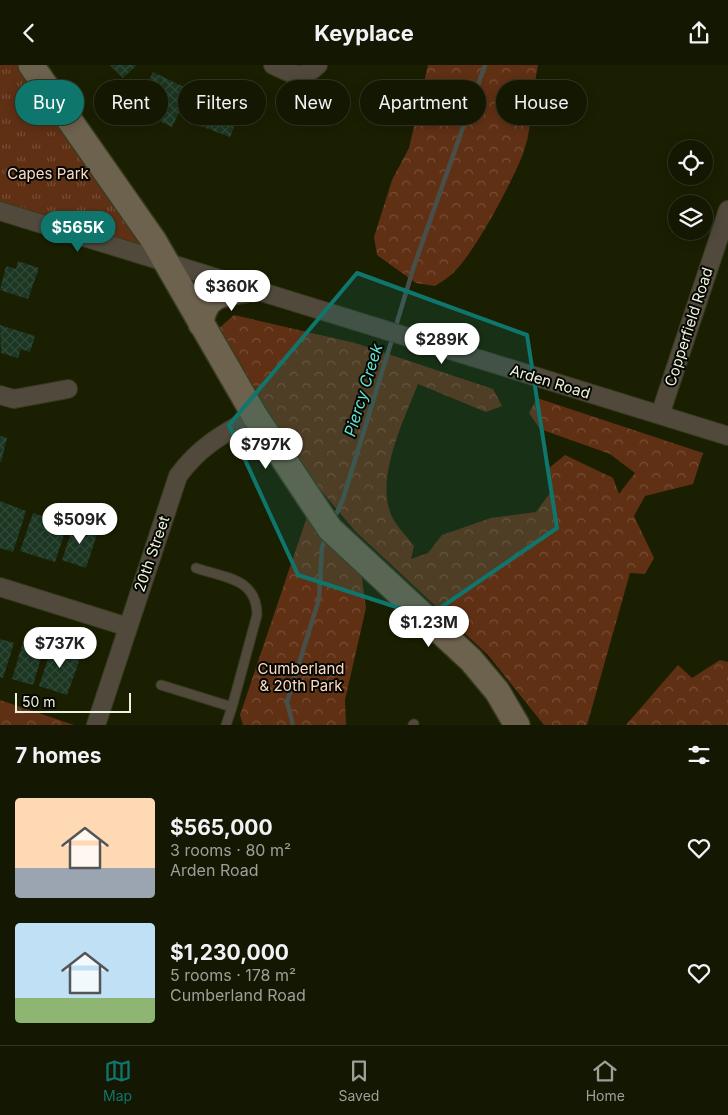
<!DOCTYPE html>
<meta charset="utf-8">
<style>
:root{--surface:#141701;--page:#212410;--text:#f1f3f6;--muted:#9d9f99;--line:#333623;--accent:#0f766e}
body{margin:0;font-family:Inter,sans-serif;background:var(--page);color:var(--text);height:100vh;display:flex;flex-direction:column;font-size:19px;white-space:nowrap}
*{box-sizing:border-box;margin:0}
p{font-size:16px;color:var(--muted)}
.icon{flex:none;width:28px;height:28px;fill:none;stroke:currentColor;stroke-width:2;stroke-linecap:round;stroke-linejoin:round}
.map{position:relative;height:660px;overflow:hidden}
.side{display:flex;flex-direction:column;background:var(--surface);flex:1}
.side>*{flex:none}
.top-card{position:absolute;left:15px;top:15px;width:699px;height:45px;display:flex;gap:10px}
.fabs{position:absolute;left:668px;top:75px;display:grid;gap:10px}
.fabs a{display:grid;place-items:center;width:45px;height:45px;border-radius:50%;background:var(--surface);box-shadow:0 2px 12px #0003,0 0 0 1px var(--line);font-size:25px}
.scale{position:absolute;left:15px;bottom:12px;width:116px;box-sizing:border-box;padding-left:5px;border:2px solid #edf1df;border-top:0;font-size:14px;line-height:18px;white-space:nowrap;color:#edf1df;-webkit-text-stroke:4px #060801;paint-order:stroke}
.price{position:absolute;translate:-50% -42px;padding:0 11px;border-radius:18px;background:#fff;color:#222;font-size:16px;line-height:32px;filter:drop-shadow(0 1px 2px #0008)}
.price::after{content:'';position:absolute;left:50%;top:30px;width:15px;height:11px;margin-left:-8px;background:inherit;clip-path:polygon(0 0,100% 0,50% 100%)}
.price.on{background:var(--accent);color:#fff}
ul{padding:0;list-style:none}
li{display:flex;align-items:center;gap:15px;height:125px;padding:0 15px}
li span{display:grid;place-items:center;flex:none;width:140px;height:100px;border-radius:5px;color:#555}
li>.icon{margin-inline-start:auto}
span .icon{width:60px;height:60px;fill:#fffc;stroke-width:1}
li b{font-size:21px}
h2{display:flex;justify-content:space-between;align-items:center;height:60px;padding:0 15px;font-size:21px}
.tag{padding:0 18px;border-radius:22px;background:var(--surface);box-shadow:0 2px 12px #0003,0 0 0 1px var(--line);font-size:18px;line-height:45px}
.tag.on{background:var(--accent);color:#fff}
header{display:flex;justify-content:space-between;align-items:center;height:65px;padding:0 15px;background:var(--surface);font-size:22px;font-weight:700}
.menu{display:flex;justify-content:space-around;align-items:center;height:70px;border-top:1px solid var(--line);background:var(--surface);font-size:14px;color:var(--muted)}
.menu a{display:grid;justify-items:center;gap:2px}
.menu .on{color:var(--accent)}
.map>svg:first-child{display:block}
.forest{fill:url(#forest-crowns)}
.park{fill:url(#park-tufts)}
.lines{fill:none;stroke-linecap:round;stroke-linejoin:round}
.stream{stroke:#484f49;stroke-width:4.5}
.building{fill:url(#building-cross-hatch)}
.lane-casing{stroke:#383c20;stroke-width:11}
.street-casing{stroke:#383c20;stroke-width:20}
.secondary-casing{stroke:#383c20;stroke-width:28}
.lane{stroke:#50493c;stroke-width:9}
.street{stroke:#50493c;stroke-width:18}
.secondary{stroke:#6d624e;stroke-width:25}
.marked{fill:#0f766e;fill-opacity:0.2;stroke:#0f766e;stroke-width:4;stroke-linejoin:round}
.labels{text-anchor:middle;stroke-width:4;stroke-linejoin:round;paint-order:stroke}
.park-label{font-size:15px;fill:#fcd8c6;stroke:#060801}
.street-label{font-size:15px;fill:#edf1df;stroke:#060801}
.water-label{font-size:16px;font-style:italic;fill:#62e6d7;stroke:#060801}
</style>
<header><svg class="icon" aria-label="back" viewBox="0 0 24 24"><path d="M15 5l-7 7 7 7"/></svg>Keyplace<svg class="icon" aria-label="share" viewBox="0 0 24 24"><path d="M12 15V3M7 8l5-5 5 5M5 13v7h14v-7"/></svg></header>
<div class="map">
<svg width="728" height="660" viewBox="0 0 728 660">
<defs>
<pattern id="forest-crowns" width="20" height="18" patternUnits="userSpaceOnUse" patternTransform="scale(1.25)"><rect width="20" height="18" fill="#603014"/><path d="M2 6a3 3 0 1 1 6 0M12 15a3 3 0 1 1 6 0" fill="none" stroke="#774e36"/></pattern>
<pattern id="park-tufts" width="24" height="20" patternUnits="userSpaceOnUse" patternTransform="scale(1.25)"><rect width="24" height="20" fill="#603014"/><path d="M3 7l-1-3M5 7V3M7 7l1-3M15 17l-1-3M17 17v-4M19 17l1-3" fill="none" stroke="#774e36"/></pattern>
<pattern id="building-cross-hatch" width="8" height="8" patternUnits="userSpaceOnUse" patternTransform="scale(1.25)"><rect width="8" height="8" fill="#1b3622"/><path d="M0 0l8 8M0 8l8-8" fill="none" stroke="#314a37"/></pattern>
</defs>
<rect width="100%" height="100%" fill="#1b1f01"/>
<path class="forest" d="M428 0H538C532 28 533 59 524 86 514 114 474 189 453 208 448 213 441 217 435 221L416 218 377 190 374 172 392 115 409 83Z
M234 250 355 278 493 324 502 341 486 347 418 319C404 355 371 420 395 457 400 465 408 473 414 481L411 494 428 488 442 470 491 453 536 447 550 428 549 403 565 390 613 413 619 429 635 408 610 389 540 364 529 348 537 333 703 388 693 419 645 431 634 451 654 493 645 509 630 508 587 660H544L488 590 355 466 292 391 217 265Z
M312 437 359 492 366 543 345 635 346 660H243L240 650Z
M720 595 728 597V660H626L678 600 692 613Z
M0 635 74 660H0Z"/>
<path class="park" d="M0 0H31L166 198 0 146Z"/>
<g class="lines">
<path class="stream" d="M395 264 414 201 485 0
M334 454 343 434 393 271
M293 660 287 637 319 534 322 482 327 471"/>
</g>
<path class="building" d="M110 0H137L123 13Z
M153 7 190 25 172 62 135 44Z
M198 28 241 45 230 72 187 56Z
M18 196 39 203 28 234 0 225 6 201 16 204Z
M0 260 35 271 30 287 21 284 18 293 1 288Z
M0 371 7 373 1 397H0Z
M0 436 26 446 13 487 0 483Z
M33 448 67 460 55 497 20 486Z
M74 458 98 466 86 503 62 495Z
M0 574 14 578 3 613 0 612Z
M23 577 44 583 33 620 12 614Z
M53 579 82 588 67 630 39 621Z"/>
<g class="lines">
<g class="lane-casing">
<path id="lane" d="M196 503C225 513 257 513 257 550L232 642
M161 620 232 642 226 660
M413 660 414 659"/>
</g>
<g class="street-casing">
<path id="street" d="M273 0C291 8 301 17 318 0
M0 146 728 371
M0 330 14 334 68 324
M660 350 728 145
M0 522 128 562
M96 660 178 411C200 381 223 369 255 351"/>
</g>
<g class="secondary-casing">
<path id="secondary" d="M31 0 154 176 255 351 330 464 471 595 497 626 517 660
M201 259C204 229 223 228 250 224"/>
</g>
<use href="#lane" class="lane"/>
<use href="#street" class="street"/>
<use href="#secondary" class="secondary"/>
</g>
<path class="marked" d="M357 208 527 270 557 463 427 552 298 510 229 360Z"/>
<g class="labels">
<g class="park-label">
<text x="48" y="114">Capes Park</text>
<text x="301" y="609">Cumberland<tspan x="301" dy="17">&amp; 20th Park</tspan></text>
</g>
<g class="street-label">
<text transform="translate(689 262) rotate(-72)" y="5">Copperfield Road</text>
<text transform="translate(550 317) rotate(17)" y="5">Arden Road</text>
<text transform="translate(152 489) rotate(-71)" y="5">20th Street</text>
</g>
<g class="water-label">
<text transform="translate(363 325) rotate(-73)" y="6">Piercy Creek</text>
</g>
</g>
</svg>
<div class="fabs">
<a><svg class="icon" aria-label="locate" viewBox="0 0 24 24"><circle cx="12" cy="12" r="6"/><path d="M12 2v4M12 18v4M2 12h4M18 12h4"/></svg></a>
<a><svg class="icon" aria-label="layers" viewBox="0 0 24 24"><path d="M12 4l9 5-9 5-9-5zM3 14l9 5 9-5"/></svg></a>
</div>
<div class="scale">50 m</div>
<b class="price on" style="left:78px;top:188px">$565K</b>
<b class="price" style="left:232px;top:247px">$360K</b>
<b class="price" style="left:442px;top:300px">$289K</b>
<b class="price" style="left:266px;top:405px">$797K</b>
<b class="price" style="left:80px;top:480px">$509K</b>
<b class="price" style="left:429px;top:583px">$1.23M</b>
<b class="price" style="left:60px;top:604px">$737K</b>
<div class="top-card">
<a class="tag on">Buy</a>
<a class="tag">Rent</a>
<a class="tag">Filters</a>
<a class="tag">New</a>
<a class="tag">Apartment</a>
<a class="tag">House</a>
</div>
</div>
<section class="side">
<h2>7 homes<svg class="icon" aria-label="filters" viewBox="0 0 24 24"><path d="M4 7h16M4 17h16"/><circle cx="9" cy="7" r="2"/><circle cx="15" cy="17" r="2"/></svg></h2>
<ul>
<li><span style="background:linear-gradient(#ffd9b3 70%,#9aa5b1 0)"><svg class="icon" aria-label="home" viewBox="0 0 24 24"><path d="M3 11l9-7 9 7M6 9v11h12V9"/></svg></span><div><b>$565,000</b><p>3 rooms · 80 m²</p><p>Arden Road</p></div><svg class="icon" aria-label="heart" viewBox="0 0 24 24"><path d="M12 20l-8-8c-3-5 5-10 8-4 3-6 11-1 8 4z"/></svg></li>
<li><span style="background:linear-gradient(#bfe0f5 75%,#8fb573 0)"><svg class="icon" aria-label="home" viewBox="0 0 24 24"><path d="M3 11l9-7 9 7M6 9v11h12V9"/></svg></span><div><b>$1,230,000</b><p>5 rooms · 178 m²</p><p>Cumberland Road</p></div><svg class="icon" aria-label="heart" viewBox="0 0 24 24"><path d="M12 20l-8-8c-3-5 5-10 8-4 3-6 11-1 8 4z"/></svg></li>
</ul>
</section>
<nav class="menu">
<a class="on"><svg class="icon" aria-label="map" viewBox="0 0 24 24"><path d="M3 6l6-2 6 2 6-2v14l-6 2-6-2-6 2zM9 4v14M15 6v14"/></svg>Map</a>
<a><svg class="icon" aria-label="saved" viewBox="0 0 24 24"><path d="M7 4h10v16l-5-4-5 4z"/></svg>Saved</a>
<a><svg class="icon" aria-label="home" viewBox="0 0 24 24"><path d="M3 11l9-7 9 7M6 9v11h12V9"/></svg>Home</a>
</nav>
